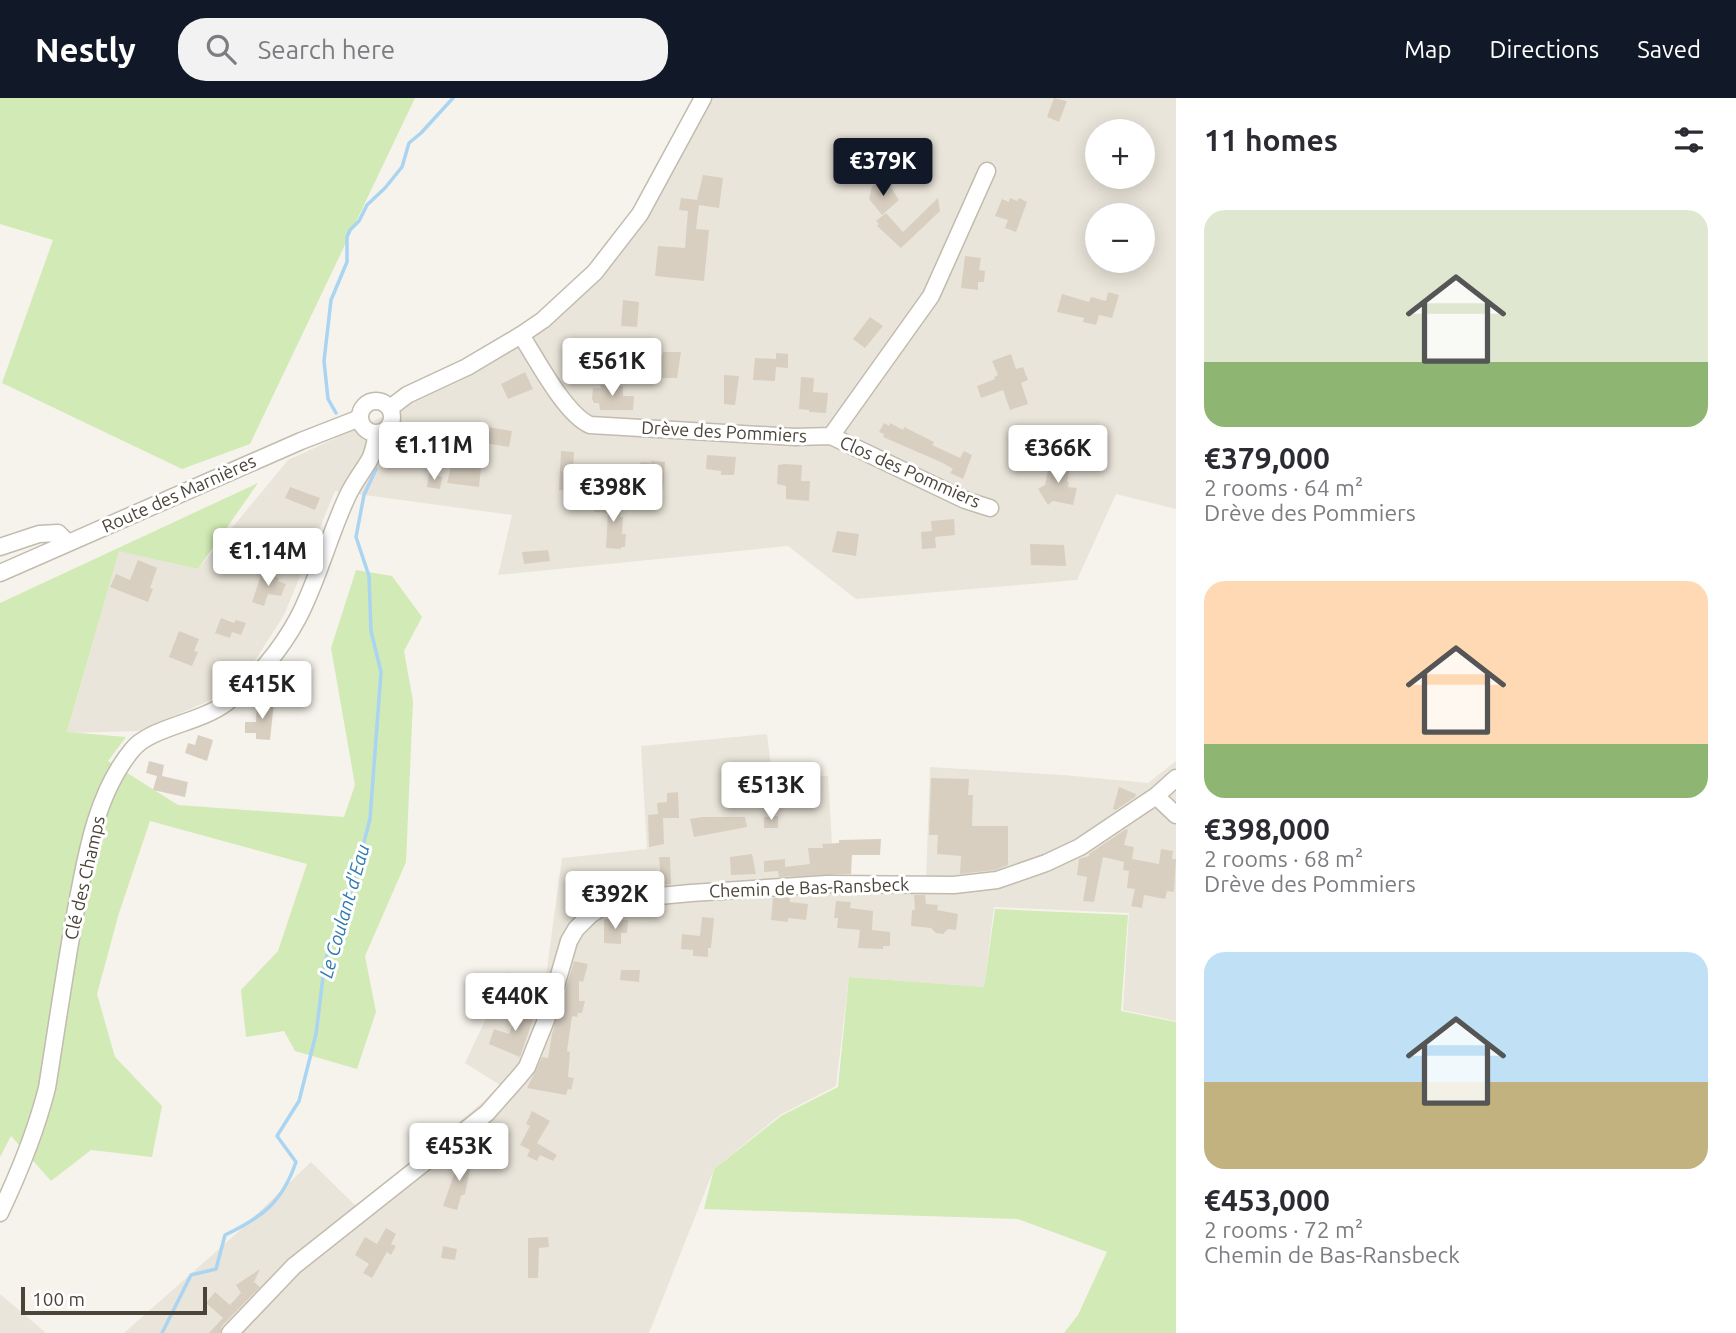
<!DOCTYPE html>
<meta charset="utf-8">
<style>
:root{--surface:#fff;--page:#f2f2f3;--text:#2b2b33;--muted:#7c7c81;--accent:#111827}
body{margin:0;font-family:Ubuntu,sans-serif;background:var(--page);color:var(--text);height:100vh;display:flex;flex-direction:column;font-size:26px;white-space:nowrap}
*{box-sizing:border-box;margin:0}
p{font-size:23px;color:var(--muted)}
.icon{flex:none;width:38px;height:38px;fill:none;stroke:currentColor;stroke-width:2;stroke-linecap:round;stroke-linejoin:round}
.map{position:relative;flex:1;overflow:hidden}
.side{display:flex;flex-direction:column;background:var(--surface);width:560px}
.side>*{flex:none}
.buttons{position:absolute;left:1085px;top:21px;display:grid;gap:14px}
.buttons a{display:grid;place-items:center;width:70px;height:70px;border-radius:50%;background:var(--surface);box-shadow:0 4px 18px #0003;font-size:35px}
.scale{position:absolute;left:21px;bottom:18px;width:186px;box-sizing:border-box;padding-left:7px;border:4px solid #4b4439;border-top:0;font-size:19px;line-height:24px;white-space:nowrap;color:#4b4439;-webkit-text-stroke:5px #fff;paint-order:stroke}
.price{position:absolute;translate:-50% -60px;padding:0 16px;border-radius:7px;background:#fff;color:#222;font-size:23px;line-height:46px;filter:drop-shadow(0 2px 4px #0008)}
.price::after{content:'';position:absolute;left:50%;top:42px;width:21px;height:16px;margin-left:-10px;background:inherit;clip-path:polygon(0 0,100% 0,50% 100%)}
.price.active{background:var(--accent);color:#fff}
ul{padding:0;list-style:none}
li{display:grid;align-content:center;gap:14px;height:371px;padding:0 28px}
li span{display:grid;place-items:center;height:217px;border-radius:21px;color:#555}
li>.icon{margin-inline-start:auto}
span .icon{width:126px;height:126px;fill:#fffc;stroke-width:1}
li b{font-size:30px}
h2{display:flex;justify-content:space-between;align-items:center;height:84px;padding:0 28px;font-size:30px}
header{display:flex;align-items:center;gap:42px;box-sizing:border-box;height:98px;padding:0 35px;background:var(--accent);color:#fff}
header strong{font-size:33px}
nav{display:flex;gap:38px;margin-inline-start:auto;font-size:24px}
.search{width:490px;height:63px;background:var(--page);display:flex;align-items:center;gap:18px;box-sizing:border-box;padding:0 24px;border-radius:28px;color:var(--muted);font-size:26px}
main{display:flex;flex:1;min-height:0}
.map>svg:first-child{display:block}
.residential{fill:#eae5da;fill-rule:evenodd}
.green{fill:#d2eab5}
.lines{fill:none;stroke-linecap:round;stroke-linejoin:round}
.stream{stroke:#a9d4f2;stroke-width:3.5}
.building{fill:#d8cfc1}
.minor-casing{stroke:#c2bbae;stroke-width:19}
.minor{stroke:#fff;stroke-width:16}
.labels{text-anchor:middle;stroke-width:6;stroke-linejoin:round;paint-order:stroke}
.street-label{font-size:18px;fill:#4b4439;stroke:#fff}
.water-label{font-size:19px;font-style:italic;fill:#2e7ab2;stroke:#fff}
</style>
<header>
<strong>Nestly</strong>
<div class="search"><svg class="icon" aria-label="search" viewBox="0 0 24 24"><circle cx="10" cy="10" r="6"/><path d="M15 15l6 6"/></svg>Search here</div>
<nav><a>Map</a><a>Directions</a><a>Saved</a></nav>
</header>
<main>
<div class="map">
<svg width="1176" height="1235" viewBox="0 0 1176 1235">
<rect width="100%" height="100%" fill="#f6f3ec"/>
<path class="residential" d="M699 0H1176V411L1116 396 1077 482 856 501 788 448 498 477 512 417 335 393 284 517 254 564 223 597 138 633 67 635 119 452 198 471 288 362 458 284 565 215 651 115 703 11ZM1097 33H1143V79H1097ZM1097 117H1143V163H1097Z
M767 636 772 678H828L834 781 926 782 930 669 1063 677 1148 685 1176 663V923L1123 912 1129 815 994 809 984 889 849 879 836 988 780 1017 714 1071 649 1235H124L237 1135 311 1064 357 1109 484 1003 500 987 465 965 508 874 545 885 562 760 647 751 641 648Z
M0 1196 46 1235H0Z"/>
<path class="green" d="M0 0H415L250 346 182 371 2 285 53 142 0 126Z
M258 385 198 471 119 453 67 634 126 639 108 663 178 707 344 719 355 687 331 550 356 472 392 478 422 519 404 553 413 603 406 764 365 858 376 914 357 971 295 953 284 933 246 939 241 892 278 853 307 766 150 723 119 815 97 896 115 959 162 1008 152 1059 91 1052 51 1083 11 1038 0 1059V505Z
M995 811 1128 817 1121 913 1176 924V1235H1064L1078 1217 1107 1154 1018 1121 704 1111 714 1071 781 1018 838 989 849 879 984 889Z"/>
<g class="lines">
<path class="stream" d="M336 315 328 301 324 263 331 202 347 164V139L350 132 359 123 367 107 385 90 402 69 409 45 421 35 453 0
M162 1235 191 1177 216 1171 225 1137C262 1119 282 1105 296 1064L277 1038 299 1003 316 936 325 863 351 794 370 721 381 574 371 533 369 478 356 439 364 397 376 371 374 367"/>
</g>
<path class="building" d="M1054 0 1067 3 1059 24 1047 19Z
M703 77 723 80 719 110 699 107 696 131 709 132 704 183 655 178 658 148 685 150 688 113 679 112 681 100 697 102Z
M880 85 891 89 899 102 882 117 869 101 872 88Z
M938 100 940 113 901 150 877 128 879 126 876 123 886 115 903 134Z
M1010 100 1017 103 1019 100 1027 104 1016 134 1005 130 1008 122 995 118 1002 101 1009 104Z
M965 158 981 160 979 172 985 173 984 184H978V192L961 190Z
M1108 194 1119 197 1112 220 1099 217 1096 227 1083 224 1084 220 1057 214 1062 196 1089 204 1091 199 1106 203Z
M623 202 639 204 637 229 621 228Z
M870 219 883 228 865 250 853 241Z
M663 254H681L677 280H660L661 257H663Z
M776 255 788 256V270L776 269 775 283 753 282 755 260 776 261Z
M1011 256 1016 271 1023 269 1028 282 1021 285 1028 306 1010 312 1003 292 981 300 977 288 995 281 994 279 998 277 992 263Z
M525 274 533 291 508 301 501 286Z
M724 277 739 278 735 307 724 306Z
M801 279 814 280 813 294 828 295 826 315 809 314V312L799 311Z
M600 287 623 288V298H634L633 312H600L599 305H594L592 301 593 290H601Z
M884 325 889 328 890 325 903 332 904 329 934 344 932 347 960 360 964 353 972 357 963 381 950 375 953 371 943 365 883 339 884 336 879 334Z
M476 327 512 333 509 349 473 343Z
M561 353 574 354 572 393 559 392Z
M707 357 736 359 734 377H721V373L706 371Z
M651 363 665 364 663 392 644 390 645 383H638L639 367 641 364 651 365Z
M1062 363 1071 365 1067 384H1069L1068 389 1077 390 1073 407 1053 403 1048 407 1038 391 1045 387 1049 367 1053 369Z
M452 365 481 369 479 389 447 385Z
M784 366 802 367 801 383H810L809 403 786 401V388L777 386 778 367Z
M429 376 442 379 440 391 427 389Z
M290 389 320 400 315 412 285 400Z
M595 403 621 405 620 419H623L622 436H626L625 449H621V451L606 450 608 415 594 414Z
M954 421 955 437 935 439 936 450 922 451 921 434 932 433 931 423Z
M837 433 859 436 856 458 832 454Z
M1030 446 1064 447 1066 468 1031 467Z
M548 452 550 463 524 466 522 454Z
M138 462 157 470 150 490 153 491 148 504 110 489 116 476 130 482Z
M262 474 279 480 278 483 286 486 281 498 268 496 264 508 252 504Z
M221 520 234 525 236 522 246 525 241 537 232 534 230 540 215 535Z
M179 533 199 541 194 553 198 554 192 568 169 559Z
M263 603 274 604 270 642 256 641V635H245V624H256L257 605H263Z
M198 637 213 642 207 663 185 655 188 645 195 647Z
M149 663 164 667 162 678 188 684 185 699 153 692 157 678 146 675Z
M931 680 969 681 968 697H973L972 728H1008V767L995 772 960 776 961 758 937 756 938 737H929Z
M1119 689 1136 696 1135 699 1116 712 1113 711Z
M678 694 679 720H663L664 746 649 749 648 717 658 716 657 705 667 704V695Z
M778 718V730H764V719Z
M702 719H745L747 729 694 739 690 721Z
M1126 731 1128 732 1124 747 1134 749 1132 761 1159 766 1161 751 1173 753 1172 761H1176L1174 794 1167 793 1165 801 1144 797 1142 810 1131 808 1135 791 1127 790 1129 773 1123 772 1124 764 1103 759 1094 804 1083 803 1087 779 1077 777 1079 761 1089 758V756Z
M881 741 880 757H852L851 776 779 779 778 773 764 774V763L785 761V769L810 766 808 750H823L822 746 839 745V742Z
M752 756 756 776 731 777 730 759Z
M659 759H670L671 786 661 787Z
M578 781 600 784 599 799 591 801 590 804 579 813 572 812Z
M914 797H925L926 806 938 807 937 812 958 816 956 832 948 831 943 836 936 835 931 830 911 828 912 812H915Z
M790 799V804L808 806 806 822 788 820V824L771 822 773 800Z
M836 803 851 804 850 810 873 813 872 832 890 834V848H883V851L858 850 860 832 837 830 838 820H834Z
M702 819 714 820 711 850H708V859L693 858V852L681 851 682 836 700 838Z
M604 821 628 822 627 835H621V846L604 845Z
M574 863 588 866 583 884 579 883V903H585L582 915H578L577 919 572 918 567 953 570 954 568 979 574 980 571 992 568 991 566 997 527 990 542 959 548 960 552 936Z
M621 872H640L639 884 620 882Z
M521 907 532 911 530 916 534 918 520 959 489 946 494 931 509 936 517 916 514 910Z
M532 1013 550 1023 537 1045 557 1057 553 1063 540 1057 537 1063 527 1058 530 1052 520 1047 530 1028 526 1026Z
M461 1057 472 1060 465 1096 461 1098 457 1112 443 1108Z
M386 1130 396 1136 391 1146 396 1148 391 1157 387 1154 372 1180 363 1175 369 1166 355 1157 365 1139 377 1146Z
M548 1139 549 1149 539 1150 538 1180H528V1140Z
M443 1148 457 1151 455 1162 441 1160Z
M260 1171 254 1184 260 1189 222 1228 220 1235H209L223 1220 206 1205 215 1194 230 1207 241 1195 236 1187Z"/>
<g class="lines">
<g class="minor-casing">
<path id="minor" d="M521 237C537 262 565 316 590 327L795 339 831 338 965 402 990 410
M360 319a16 16 0 1 1 32 0a16 16 0 1 1-32 0Z
M390 310 407 297 467 269 521 237 543 222 595 174 640 116 703 0
M831 338 931 198 987 73
M0 449 39 436 58 435 68 445
M0 475 301 343 360 320
M1156 698 1176 717
M0 1115C19 1075 36 1033 47 990 56 934 64 878 74 822 85 765 94 698 132 652 150 629 200 625 226 605 254 584 281 552 298 520 318 482 329 437 348 397 354 384 363 373 370 361 374 353 375 344 377 335
M230 1235 294 1168 487 1015 518 980 527 969 546 922 569 843 576 831 590 817 607 806 627 801 691 795 827 786 954 787 997 782 1046 765 1080 749 1156 698 1176 680"/>
</g>
<use href="#minor" class="minor"/>
</g>
<g class="labels">
<g class="street-label">
<text transform="translate(724 334) rotate(3)" y="6">Drève des Pommiers</text>
<text transform="translate(910 374) rotate(24)" y="6">Clos des Pommiers</text>
<text transform="translate(179 396) rotate(-24)" y="6">Route des Marnières</text>
<text transform="translate(85 780) rotate(-77)" y="6">Clé des Champs</text>
<text transform="translate(809 790) rotate(-2)" y="6">Chemin de Bas-Ransbeck</text>
</g>
<g class="water-label">
<text transform="translate(344 813) rotate(-74)" y="7">Le Coulant d'Eau</text>
</g>
</g>
</svg>
<div class="buttons">
<a>+</a>
<a>−</a>
</div>
<div class="scale">100 m</div>
<b class="price active" style="left:883px;top:100px">€379K</b>
<b class="price" style="left:612px;top:300px">€561K</b>
<b class="price" style="left:434px;top:384px">€1.11M</b>
<b class="price" style="left:1058px;top:387px">€366K</b>
<b class="price" style="left:613px;top:426px">€398K</b>
<b class="price" style="left:268px;top:490px">€1.14M</b>
<b class="price" style="left:262px;top:623px">€415K</b>
<b class="price" style="left:771px;top:724px">€513K</b>
<b class="price" style="left:615px;top:833px">€392K</b>
<b class="price" style="left:515px;top:935px">€440K</b>
<b class="price" style="left:459px;top:1085px">€453K</b>
</div>
<section class="side">
<h2>11 homes<svg class="icon" aria-label="filters" viewBox="0 0 24 24"><path d="M4 7h16M4 17h16"/><circle cx="9" cy="7" r="2"/><circle cx="15" cy="17" r="2"/></svg></h2>
<ul>
<li><span style="background:linear-gradient(#dfe7d0 70%,#8fb573 0)"><svg class="icon" aria-label="home" viewBox="0 0 24 24"><path d="M3 11l9-7 9 7M6 9v11h12V9"/></svg></span><div><b>€379,000</b><p>2 rooms · 64 m²</p><p>Drève des Pommiers</p></div></li>
<li><span style="background:linear-gradient(#ffd9b3 75%,#8fb573 0)"><svg class="icon" aria-label="home" viewBox="0 0 24 24"><path d="M3 11l9-7 9 7M6 9v11h12V9"/></svg></span><div><b>€398,000</b><p>2 rooms · 68 m²</p><p>Drève des Pommiers</p></div></li>
<li><span style="background:linear-gradient(#bfe0f5 60%,#c2b280 0)"><svg class="icon" aria-label="home" viewBox="0 0 24 24"><path d="M3 11l9-7 9 7M6 9v11h12V9"/></svg></span><div><b>€453,000</b><p>2 rooms · 72 m²</p><p>Chemin de Bas-Ransbeck</p></div></li>
</ul>
</section>
</main>
